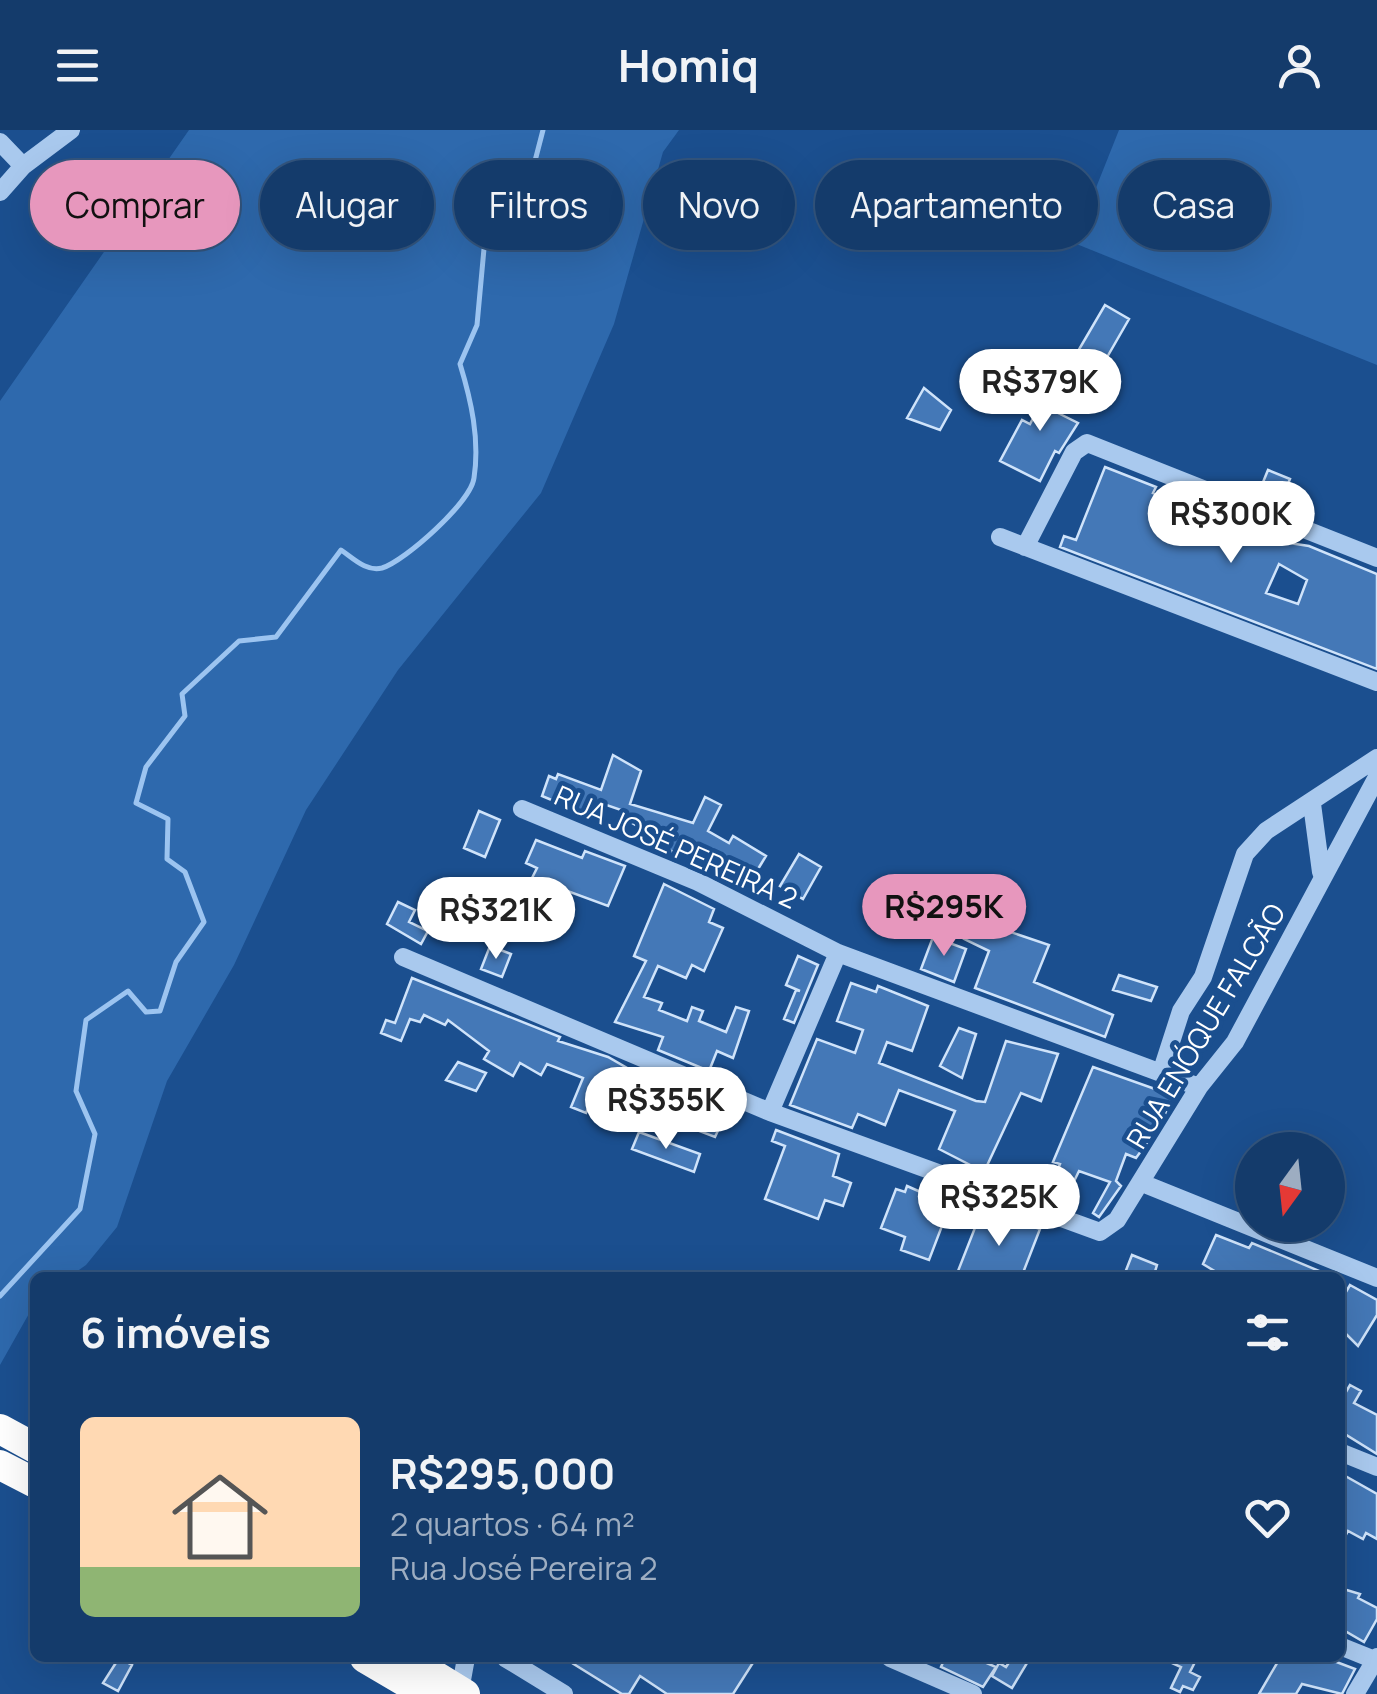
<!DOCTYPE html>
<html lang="pt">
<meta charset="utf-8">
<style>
:root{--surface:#143b6b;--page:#214673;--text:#f1f3f6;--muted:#9dadc1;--line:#33557e;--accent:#e797bd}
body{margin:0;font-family:Manrope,sans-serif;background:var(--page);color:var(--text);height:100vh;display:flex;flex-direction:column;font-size:38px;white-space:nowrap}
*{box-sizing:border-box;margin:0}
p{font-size:32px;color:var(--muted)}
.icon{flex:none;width:55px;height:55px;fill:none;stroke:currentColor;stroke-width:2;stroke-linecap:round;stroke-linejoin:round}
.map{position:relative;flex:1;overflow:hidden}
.panel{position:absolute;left:30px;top:1142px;width:1315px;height:390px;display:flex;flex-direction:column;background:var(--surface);border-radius:15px;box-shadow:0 10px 40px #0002,0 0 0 2px var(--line)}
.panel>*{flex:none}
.banner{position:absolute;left:30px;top:30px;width:1318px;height:90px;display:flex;gap:20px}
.needle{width:65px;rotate:195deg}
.buttons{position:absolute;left:1235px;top:1002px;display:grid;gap:20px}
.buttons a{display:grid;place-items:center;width:110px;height:110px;border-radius:50%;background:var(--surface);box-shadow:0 10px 40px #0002,0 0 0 2px var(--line);font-size:50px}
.price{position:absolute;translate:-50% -85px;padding:0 22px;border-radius:35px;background:#fff;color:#222;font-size:32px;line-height:65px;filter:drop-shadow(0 2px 5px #0008)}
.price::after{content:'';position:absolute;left:50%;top:60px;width:30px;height:22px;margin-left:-15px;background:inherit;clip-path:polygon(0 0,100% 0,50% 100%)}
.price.active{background:var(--accent);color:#111}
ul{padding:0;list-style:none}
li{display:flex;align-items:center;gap:30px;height:250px;padding:0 50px}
li span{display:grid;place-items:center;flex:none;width:280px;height:200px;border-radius:15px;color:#555}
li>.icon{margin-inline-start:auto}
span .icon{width:120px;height:120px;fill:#fffc;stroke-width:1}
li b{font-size:42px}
h2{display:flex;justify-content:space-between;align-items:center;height:120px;padding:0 50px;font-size:42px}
.chip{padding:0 35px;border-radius:45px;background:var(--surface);box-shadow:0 10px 40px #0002,0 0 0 2px var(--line);font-size:35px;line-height:90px}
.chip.active{background:var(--accent);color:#111}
header{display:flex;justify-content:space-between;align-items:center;height:130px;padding:0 50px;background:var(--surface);font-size:45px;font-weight:700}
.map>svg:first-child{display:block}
.green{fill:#2e69ad}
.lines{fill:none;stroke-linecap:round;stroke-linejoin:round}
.stream{stroke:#9cc4f0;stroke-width:5}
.building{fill:#4478b7;stroke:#cfe3fa;stroke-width:2.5;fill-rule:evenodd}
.minor{stroke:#a9c9ee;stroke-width:18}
.highway{stroke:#fff;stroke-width:30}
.labels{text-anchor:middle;stroke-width:9;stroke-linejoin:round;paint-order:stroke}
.street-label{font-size:28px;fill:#fff;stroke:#1b4f8f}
</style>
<header><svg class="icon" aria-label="menu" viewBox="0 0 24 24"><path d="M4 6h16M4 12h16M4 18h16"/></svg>Homiq<svg class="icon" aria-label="person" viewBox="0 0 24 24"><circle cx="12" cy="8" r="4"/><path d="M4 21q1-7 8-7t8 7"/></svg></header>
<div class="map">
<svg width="1377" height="1564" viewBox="0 0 1377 1564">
<rect width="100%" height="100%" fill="#1b4f8f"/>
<path class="green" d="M189 0H679L663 22 614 194 541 363 398 540 306 680 234 835 167 951 117 1097 86 1135 69 1147 35 1148V1173L0 1235V271Z
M1119 0H1377V235L1074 113Z"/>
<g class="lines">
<path class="stream" d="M0 1166 80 1079 95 1004 76 961 86 890 128 861 146 882 160 881 176 832 204 792 185 742 167 729 168 689 136 673 146 637 185 586 182 564 239 511 276 507 341 420C353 428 366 442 382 438 405 431 471 372 474 348 480 309 471 270 460 234L477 195 487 86 500 76 521 85 543 0"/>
</g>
<path class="building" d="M1105 175 1129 189 1102 236 1109 240 1096 263 1064 245Z
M1053 239 1067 246 1050 279 1078 293 1059 323 1055 321 1040 351 1000 331 1022 290 1030 294 1037 281Z
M924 258 951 280 940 300 907 288Z
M1105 337 1156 357 1153 363 1174 371 1176 365 1228 382 1258 396 1256 403 1276 411 1309 416 1377 444V539L1060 417 1064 406 1076 410ZM1279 434 1307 450 1298 474 1266 463Z
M1268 340 1290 349 1279 376 1257 367Z
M613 625 641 641 630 674 693 693 705 667 721 675 708 701 729 713 733 706 766 726 747 757 697 730 648 713 651 704 625 689 627 682 595 671 590 686 542 666 549 646 556 649 558 644 601 660Z
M479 681 500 690 485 727 464 718Z
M536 710 582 728 585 721 625 736 608 776 532 748 537 738 526 733Z
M799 724 821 737 803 769 780 756Z
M664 754 714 779 709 792 723 798 704 841 692 835 686 848 658 836 644 867 662 873 659 880 687 891 692 877 703 881 699 891 726 902 736 877 749 881 733 928 717 921 709 941 658 920 663 907 615 892 646 831 634 826Z
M398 772 415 780 409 792 428 801 421 814 387 794Z
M972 789 1049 815 1034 852 1113 885 1105 907 975 858 989 821 964 809Z
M933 807 966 819 954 852 921 839Z
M490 816 511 824 502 847 481 839Z
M798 826 818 835 794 893 784 889 796 860 800 861 786 855Z
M1119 845 1157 857 1151 871 1113 860Z
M412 848 560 907 558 911 608 927 634 942 631 949 724 988 715 1007 647 981 644 988 628 981 633 969 610 960 607 967 595 962 586 983 571 977 583 948 547 934 541 945 520 933 513 946 484 929 489 921 448 890 445 895 424 885 420 892 410 889 401 911 381 903 386 890 395 893Z
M851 853 876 862 878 856 928 876 912 921 887 912 879 933 976 971 985 972 1006 911 1058 924 1041 971 1021 963 984 1042 939 1019 955 981 899 960 885 995 858 984 852 998 790 975 817 909 855 923 863 900 837 891Z
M959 898 976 904 962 948 940 936Z
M458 932 486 943 476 961 446 950Z
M1093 937 1172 965 1162 992 1136 1028 1126 1024 1116 1051 1121 1056 1099 1087 1093 1083 1110 1052 1079 1041 1064 1072 1048 1065 1060 1034 1053 1032Z
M776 1000 839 1024 833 1046 851 1053 843 1076 825 1070 818 1089 765 1069 785 1016 772 1011Z
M639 1002 700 1024 694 1042 632 1019Z
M907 1056 950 1075 929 1130 901 1120 905 1107 881 1098 896 1059 905 1062Z
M980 1085 1000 1091 1002 1086 1040 1099 1021 1148H974L958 1141Z
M1216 1105 1249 1118 1252 1113 1336 1148H1226L1203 1134Z
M1132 1125 1157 1135 1153 1148H1123Z
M1350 1155 1377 1170V1185L1358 1216 1340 1198V1172Z
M1350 1255 1361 1261 1354 1273 1377 1285V1324L1340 1301V1272Z
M1340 1343 1377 1364V1409L1366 1403 1363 1409 1348 1401 1340 1416Z
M1340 1458 1360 1464 1358 1468 1377 1478V1489L1364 1512 1340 1498Z
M119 1528 132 1535 118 1561 103 1553Z
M564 1528H756L733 1564H667L640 1546 629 1564H622Z
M945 1528H975L996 1537 983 1557 941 1537Z
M1012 1528H1030L1012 1558 992 1546 999 1533 1006 1537Z
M1161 1528H1197L1190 1542 1200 1547 1193 1560 1183 1556 1180 1562 1171 1558 1181 1537Z
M1280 1528H1326L1355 1539 1342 1564 1302 1554 1296 1564H1259Z"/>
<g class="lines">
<path class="minor" d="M0 12 23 36
M0 62 23 36 71 0
M1000 407 1377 552
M1025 417 1074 322 1087 313 1377 428
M1312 674 1321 742
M522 679 698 752 838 823 1199 957
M403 827 770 982 1100 1102 1117 1090 1199 957 1235 912 1377 647
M1161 943 1181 881 1203 847 1245 724 1266 701 1377 628
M770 982 838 823
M1142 1053 1377 1148
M1340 1322 1377 1337
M1340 1516 1377 1531
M505 1528 564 1564
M890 1528 973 1564
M460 1561 466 1528
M1355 1564 1377 1527"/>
<path class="highway" d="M0 1299 35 1318
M0 1335 35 1353
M365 1528 426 1564
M408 1529 465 1564"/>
</g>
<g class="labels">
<g class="street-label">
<text transform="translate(676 717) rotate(24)" y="10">RUA JOSÉ PEREIRA 2</text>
<text transform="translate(1206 896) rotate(-59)" y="10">RUA ENÓQUE FALCÃO</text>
</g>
</g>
</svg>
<div class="buttons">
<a><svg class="needle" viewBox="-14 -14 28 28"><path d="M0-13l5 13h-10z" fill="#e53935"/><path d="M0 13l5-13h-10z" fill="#9dadc1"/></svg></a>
</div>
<b class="price" style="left:1040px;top:304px">R$379K</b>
<b class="price" style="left:1231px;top:436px">R$300K</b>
<b class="price active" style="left:944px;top:829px">R$295K</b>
<b class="price" style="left:496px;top:832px">R$321K</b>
<b class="price" style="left:666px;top:1022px">R$355K</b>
<b class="price" style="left:999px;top:1119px">R$325K</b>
<div class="banner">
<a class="chip active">Comprar</a>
<a class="chip">Alugar</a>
<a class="chip">Filtros</a>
<a class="chip">Novo</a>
<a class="chip">Apartamento</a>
<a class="chip">Casa</a>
</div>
<section class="panel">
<h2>6 imóveis<svg class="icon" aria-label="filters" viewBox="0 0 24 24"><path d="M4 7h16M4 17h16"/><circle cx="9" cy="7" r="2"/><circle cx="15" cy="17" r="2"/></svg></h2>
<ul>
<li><span style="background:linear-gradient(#ffd9b3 75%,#8fb573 0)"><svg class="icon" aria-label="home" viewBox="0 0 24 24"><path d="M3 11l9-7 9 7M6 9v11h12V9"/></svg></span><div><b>R$295,000</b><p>2 quartos · 64 m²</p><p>Rua José Pereira 2</p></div><svg class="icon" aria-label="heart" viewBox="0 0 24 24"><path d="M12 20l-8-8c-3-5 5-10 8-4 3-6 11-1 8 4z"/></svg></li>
</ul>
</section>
</div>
